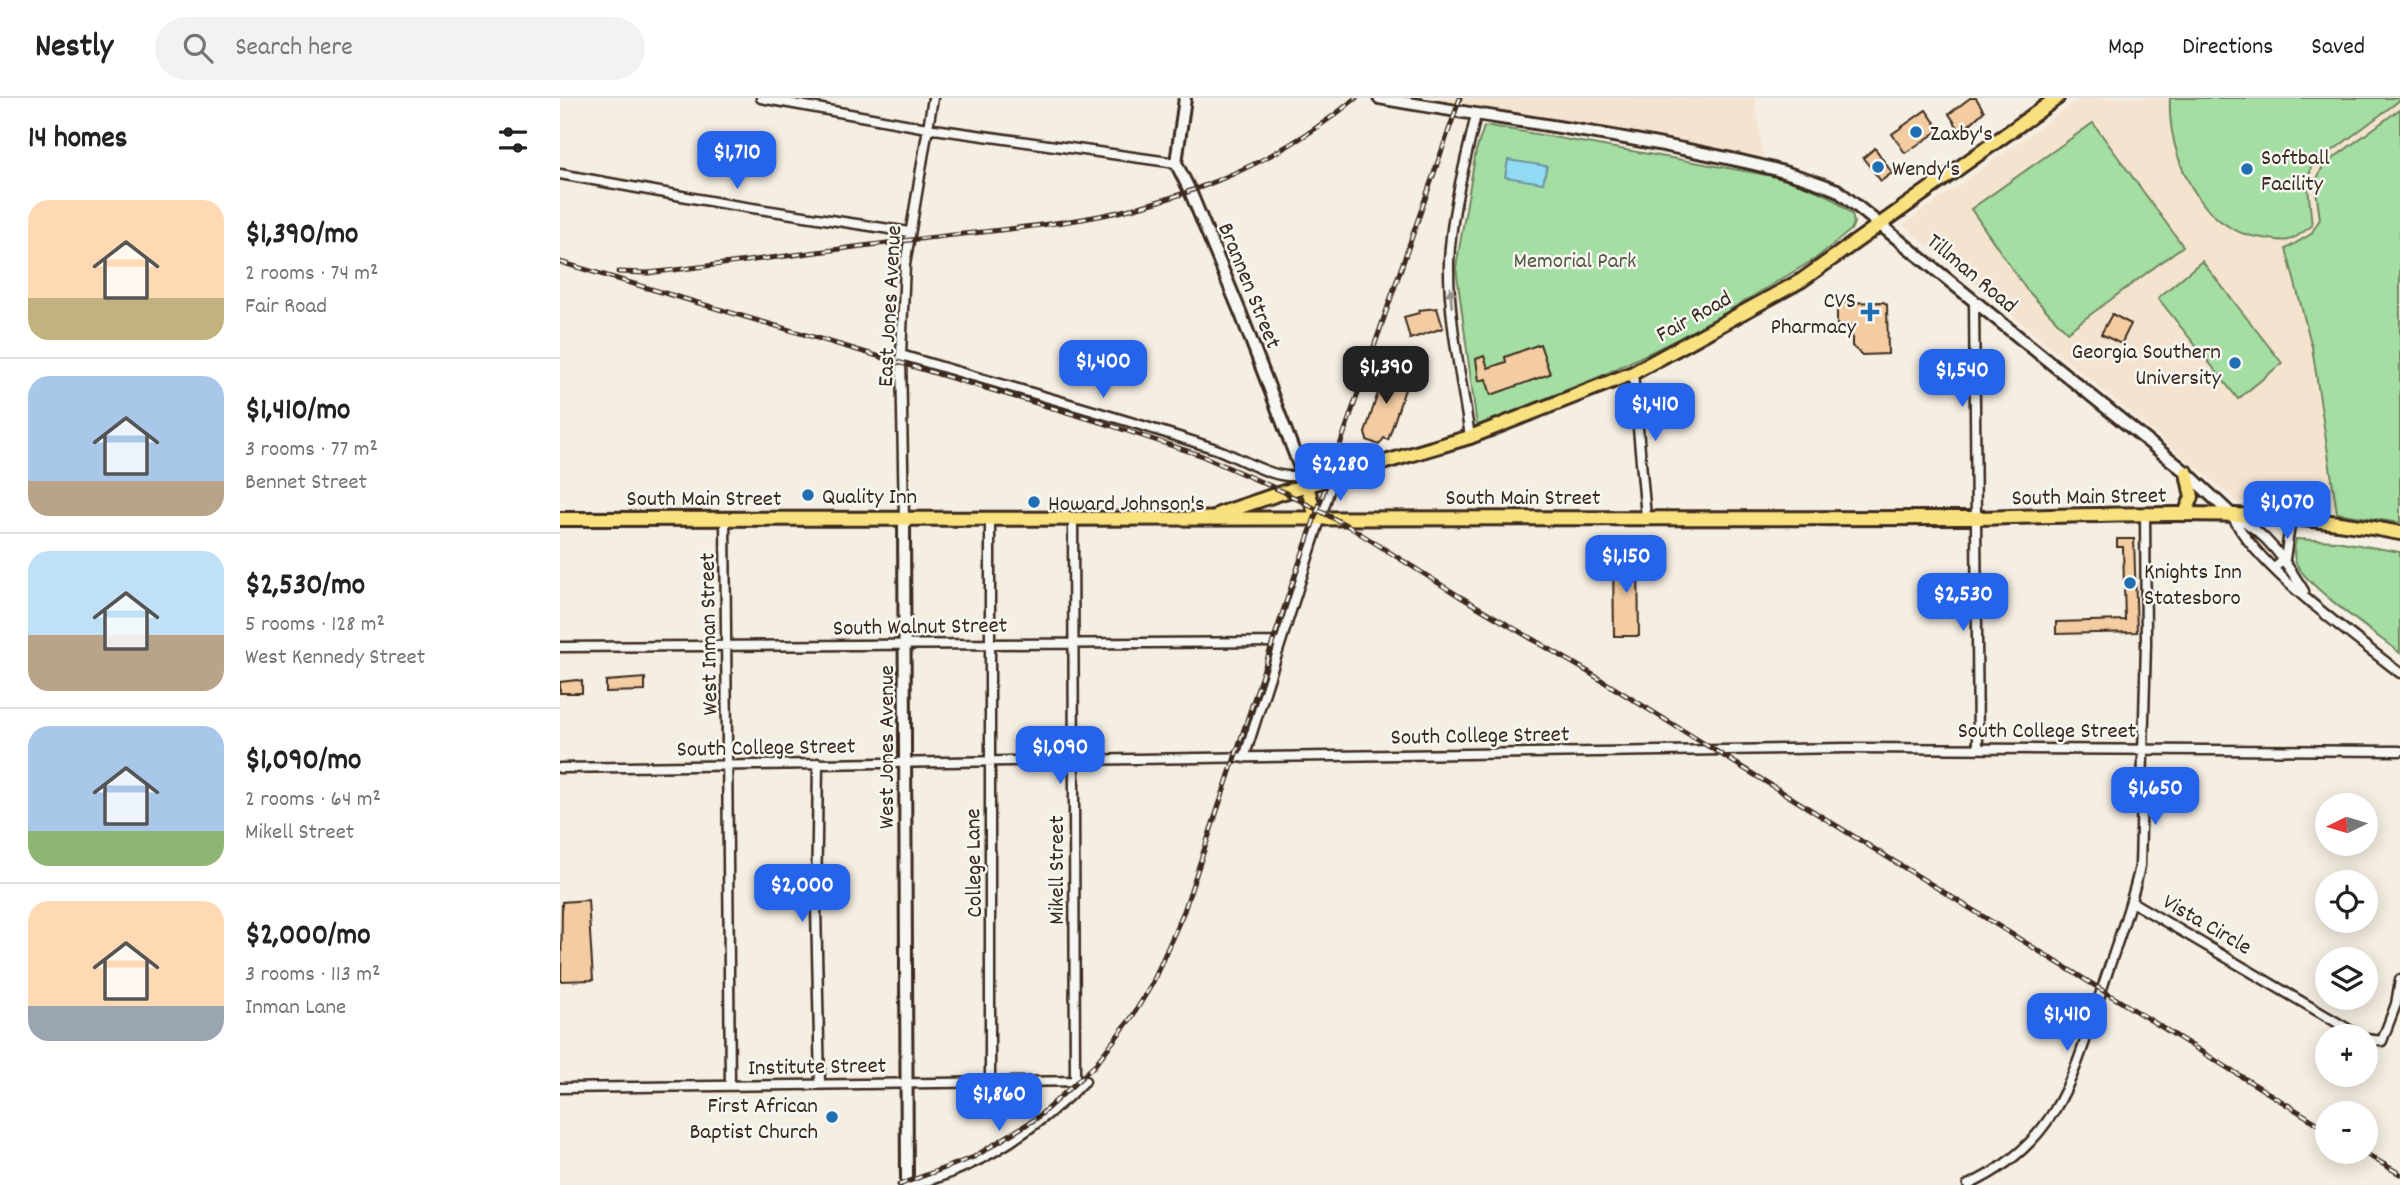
<!DOCTYPE html>
<meta charset="utf-8">
<style>
:root{--surface:#fff;--page:#f2f2f2;--text:#222;--muted:#767676;--line:#e0e0e0;--accent:#2563eb}
body{margin:0;font-family:Dekko,sans-serif;background:var(--page);color:var(--text);height:100vh;display:flex;flex-direction:column;font-size:26px;white-space:nowrap}
*{box-sizing:border-box;margin:0}
p{font-size:23px;color:var(--muted)}
.icon{flex:none;width:38px;height:38px;fill:none;stroke:currentColor;stroke-width:2;stroke-linecap:round;stroke-linejoin:round}
.map{position:relative;flex:1;overflow:hidden}
.drawer{display:flex;flex-direction:column;background:var(--surface);width:560px}
.drawer>*{flex:none}
.needle{width:46px;rotate:265deg}
.controls{position:absolute;left:1755px;top:695px;display:grid;gap:14px}
.controls a{display:grid;place-items:center;width:63px;height:63px;border-radius:50%;background:var(--surface);box-shadow:0 4px 18px #0003;font-size:35px}
.price{position:absolute;translate:-50% -60px;padding:0 16px;border-radius:14px;background:var(--accent);color:#fff;font-size:23px;line-height:46px;filter:drop-shadow(0 2px 4px #0008)}
.price::after{content:'';position:absolute;left:50%;top:42px;width:21px;height:16px;margin-left:-10px;background:inherit;clip-path:polygon(0 0,100% 0,50% 100%)}
.price.current{background:#222;color:#fff}
ul{padding:0;list-style:none}
li{display:flex;align-items:center;gap:21px;height:175px;padding:0 28px}
li+li{border-top:2px solid var(--line)}
li span{display:grid;place-items:center;flex:none;width:196px;height:140px;border-radius:21px;color:#555}
li>.icon{margin-inline-start:auto}
span .icon{width:84px;height:84px;fill:#fffc;stroke-width:1}
li b{font-size:30px}
h2{display:flex;justify-content:space-between;align-items:center;height:84px;padding:0 28px;font-size:30px}
header{display:flex;align-items:center;gap:42px;box-sizing:border-box;height:98px;padding:0 35px;background:var(--surface);border-bottom:2px solid var(--line)}
header strong{font-size:33px}
nav{display:flex;gap:38px;margin-inline-start:auto;font-size:24px}
.search{width:490px;height:63px;background:var(--page);display:flex;align-items:center;gap:18px;box-sizing:border-box;padding:0 24px;border-radius:38px;color:var(--muted);font-size:26px}
main{display:flex;flex:1;min-height:0}
.map>svg:first-child{display:block}
.built{fill:#f4e4cf}
.green{fill:#a4dea3;stroke:#708460;stroke-width:2}
.water{fill:#92dbf4;stroke:#6f949e;stroke-width:2}
.building{fill:#f3cca2;stroke:#3b2a1e;stroke-width:2}
.lines{fill:none;stroke-linecap:round;stroke-linejoin:round}
.street-casing{stroke:#3b2a1e;stroke-width:13}
.secondary-casing{stroke:#3b2a1e;stroke-width:16}
.primary-casing{stroke:#3b2a1e;stroke-width:18}
.street{stroke:#f6f6f2;stroke-width:8}
.secondary{stroke:#f6f6f2;stroke-width:10}
.primary{stroke:#fae180;stroke-width:12}
.rail-casing{stroke:#3b2a1e;stroke-width:5}
.rail{stroke:#f6f6f2;stroke-width:2.5;stroke-dasharray:8;stroke-linecap:butt}
.oneway{fill:#989088}
.poi-dot{fill:#1f6fb2;stroke:#f6f6f2;stroke-width:2.5}
.labels{text-anchor:middle;stroke-width:5;stroke-linejoin:round;paint-order:stroke}
.poi-label{font-size:23px;fill:#3b2a1e;stroke:#f6f6f2;text-anchor:start}
.park-label{font-size:23px;fill:#55573f;stroke:#f6f6f2}
.street-label{font-size:23px;fill:#3b2a1e;stroke:#f6f6f2}
</style>
<header>
<strong>Nestly</strong>
<div class="search"><svg class="icon" aria-label="search" viewBox="0 0 24 24"><circle cx="10" cy="10" r="6"/><path d="M15 15l6 6"/></svg>Search here</div>
<nav><a>Map</a><a>Directions</a><a>Saved</a></nav>
</header>
<main>
<section class="drawer">
<h2>14 homes<svg class="icon" aria-label="filters" viewBox="0 0 24 24"><path d="M4 7h16M4 17h16"/><circle cx="9" cy="7" r="2"/><circle cx="15" cy="17" r="2"/></svg></h2>
<ul>
<li><span style="background:linear-gradient(#ffd9b3 70%,#c2b280 0)"><svg class="icon" aria-label="home" viewBox="0 0 24 24"><path d="M3 11l9-7 9 7M6 9v11h12V9"/></svg></span><div><b>$1,390/mo</b><p>2 rooms · 74 m²</p><p>Fair Road</p></div></li>
<li><span style="background:linear-gradient(#a9c7e8 75%,#b9a48a 0)"><svg class="icon" aria-label="home" viewBox="0 0 24 24"><path d="M3 11l9-7 9 7M6 9v11h12V9"/></svg></span><div><b>$1,410/mo</b><p>3 rooms · 77 m²</p><p>Bennet Street</p></div></li>
<li><span style="background:linear-gradient(#bfe0f5 60%,#b9a48a 0)"><svg class="icon" aria-label="home" viewBox="0 0 24 24"><path d="M3 11l9-7 9 7M6 9v11h12V9"/></svg></span><div><b>$2,530/mo</b><p>5 rooms · 128 m²</p><p>West Kennedy Street</p></div></li>
<li><span style="background:linear-gradient(#a9c7e8 75%,#8fb573 0)"><svg class="icon" aria-label="home" viewBox="0 0 24 24"><path d="M3 11l9-7 9 7M6 9v11h12V9"/></svg></span><div><b>$1,090/mo</b><p>2 rooms · 64 m²</p><p>Mikell Street</p></div></li>
<li><span style="background:linear-gradient(#ffd9b3 75%,#9aa5b1 0)"><svg class="icon" aria-label="home" viewBox="0 0 24 24"><path d="M3 11l9-7 9 7M6 9v11h12V9"/></svg></span><div><b>$2,000/mo</b><p>3 rooms · 113 m²</p><p>Inman Lane</p></div></li>
</ul>
</section>
<div class="map">
<svg width="1840" height="1087" viewBox="0 0 1840 1087">
<rect width="100%" height="100%" fill="#f5eee2"/>
<filter id="ink" filterUnits="userSpaceOnUse"><feTurbulence type="fractalNoise" baseFrequency=".0143" numOctaves="2"/><feDisplacementMap in="SourceGraphic" scale="14" xChannelSelector="R" yChannelSelector="G"/><feConvolveMatrix kernelMatrix="1 2 1 2 8 2 1 2 1" color-interpolation-filters="sRGB"/></filter>
<g filter="url(#ink)">
<path class="built" d="M819 0H1195L1204 67Z
M1521 0H1840V419L1763 409 1677 403 1343 127Z"/>
<path class="green" d="M1610 0H1840V2L1751 69 1748 88 1752 128C1745 132 1737 140 1729 142 1722 144 1710 141 1703 140 1639 134 1607 56 1610 0Z
M1840 11V425L1777 415 1752 249 1726 151 1751 136 1760 121 1755 85 1763 68Z
M1533 25 1623 148 1507 234 1466 191 1411 111Z
M930 28 1229 81 1271 99 1292 116 1294 125 1291 132 1255 161 1133 234 1039 279 917 328 896 169 916 53 924 29Z
M1642 163 1722 265 1678 301 1598 200Z
M1736 441 1776 443 1840 454V555C1817 537 1749 490 1737 467 1733 460 1734 449 1736 441Z"/>
<path class="water" d="M948 62 987 68 983 85 945 79Z"/>
<path class="building" d="M1410 0H1416L1424 13 1408 28 1406 26 1399 31 1389 16Z
M1366 12 1380 32 1345 55 1332 36Z
M1315 50 1332 75 1321 83 1303 60Z
M1323 204 1327 206 1328 256 1302 257 1292 248V227H1277V205Z
M877 210 883 230 850 241 844 219 859 215V212Z
M1552 216 1571 226 1561 246 1541 236Z
M980 246 990 276 931 297 926 281 919 283 916 261 924 258 928 270 946 264 945 259Z
M826 270 849 279 828 342 824 340 819 347 807 342 805 335Z
M1557 441H1574L1577 534 1496 536V524L1565 522 1563 449H1557Z
M1059 451H1072L1073 464H1078L1079 538H1054L1053 464H1059Z
M85 580V593L46 594V583Z
M17 582 22 583V595H0V584Z
M28 802 33 882 1 883 2 804Z"/>
<g class="lines">
<g class="street-casing">
<path id="street" d="M201 0 367 30 616 65
M0 76 166 106 349 134
M1414 202 1418 649
M341 257C445 288 550 316 653 350 679 358 718 386 743 376
M1073 275 1086 419
M910 339C902 282 888 222 889 164 891 114 905 65 916 17
M1672 417C1696 470 1793 537 1840 575
M1676 419C1707 435 1726 464 1744 493
M165 420 170 987
M513 420 515 983
M344 421 341 257 345 167 373 0
M430 421V983
M1714 470 1725 461 1731 421
M0 549 720 544
M684 660 773 381
M258 665 256 809 260 986
M0 670 1288 650 1840 653
M1572 804 1800 938
M1806 941 1822 943 1836 906 1840 882
M0 990 525 983
M352 1087C419 1071 476 1031 525 983
M1408 1087C1498 1046 1514 977 1542 891 1555 850 1571 810 1580 768L1586 545 1585 417"/>
</g>
<g class="secondary-casing">
<path id="secondary" d="M625 0 616 65 630 93 681 216 747 388
M819 0C919 18 1019 30 1118 50 1173 61 1225 71 1277 92L1627 375 1672 417
M344 421 347 1087"/>
</g>
<g class="primary-casing">
<path id="primary" d="M747 388 756 419
M659 416 724 394 910 339 1073 275 1242 182 1497 0
M1625 416 1632 399 1627 375
M0 421 1417 420C1557 417 1702 407 1840 435"/>
</g>
<use href="#street" class="street"/>
<use href="#secondary" class="secondary"/>
<use href="#primary" class="primary"/>
<g class="rail-casing">
<path id="rail" d="M0 164 540 324 640 357 724 394 788 428 899 498 1025 572 1768 1032
M58 174 88 175C175 165 263 153 350 142 413 134 477 130 539 118 631 100 723 61 796 0
M1803 1054 1840 1076
M339 1087 414 1059 477 1020 534 968 572 919 592 886 624 813 733 483 900 0"/>
</g>
<use href="#rail" class="rail"/>
</g>
<defs><path id="oneway-solid" d="M-6-.8H1V-3.2L6.5 0L1 3.2V.8H-6Z" transform="scale(1.75)"/></defs>
<use class="oneway" href="#oneway-solid" transform="translate(891 199) rotate(-94)"/>
</g>
<g class="poi-dot">
<circle cx="1356" cy="34" r="7"/>
<circle cx="1318" cy="69" r="7"/>
<circle cx="1687" cy="71" r="7"/>
<path d="M1306.5 203.5h7v7h7v7h-7v7h-7v-7h-7v-7h7z"/>
<circle cx="1675" cy="265" r="7"/>
<circle cx="248" cy="397" r="7"/>
<circle cx="474" cy="404" r="7"/>
<circle cx="1570" cy="485" r="7"/>
<circle cx="272" cy="1019" r="7"/>
</g>
<g class="labels">
<g class="poi-label">
<text x="1370" y="42">Zaxby's</text>
<text x="1701" y="66">Softball<tspan x="1701" dy="26">Facility</tspan></text>
<text x="1332" y="77">Wendy's</text>
<text x="1296" y="209" text-anchor="end">CVS<tspan x="1296" dy="26">Pharmacy</tspan></text>
<text x="1661" y="260" text-anchor="end">Georgia Southern<tspan x="1661" dy="26">University</tspan></text>
<text x="262" y="405">Quality Inn</text>
<text x="488" y="412">Howard Johnson's</text>
<text x="1584" y="480">Knights Inn<tspan x="1584" dy="26">Statesboro</tspan></text>
<text x="258" y="1014" text-anchor="end">First African<tspan x="258" dy="26">Baptist Church</tspan></text>
</g>
<g class="park-label">
<text x="1015" y="169">Memorial Park</text>
</g>
<g class="street-label">
<text transform="translate(1413 174) rotate(40)" y="8">Tillman Road</text>
<text transform="translate(691 187) rotate(68)" y="8">Brannen Street</text>
<text transform="translate(328 208) rotate(-87)" y="8">East Jones Avenue</text>
<text transform="translate(1133 217) rotate(-29)" y="8">Fair Road</text>
<text transform="translate(1529 397) rotate(-1)" y="8">South Main Street</text>
<text x="963" y="406">South Main Street</text>
<text x="144" y="407">South Main Street</text>
<text transform="translate(360 527) rotate(-1)" y="8">South Walnut Street</text>
<text transform="translate(147 536) rotate(-91)" y="8">West Inman Street</text>
<text x="1487" y="639">South College Street</text>
<text transform="translate(920 636) rotate(-1)" y="8">South College Street</text>
<text transform="translate(206 648) rotate(-1)" y="8">South College Street</text>
<text transform="translate(325 649) rotate(-90)" y="8">West Jones Avenue</text>
<text transform="translate(412 765) rotate(-91)" y="8">College Lane</text>
<text transform="translate(495 772) rotate(-90)" y="8">Mikell Street</text>
<text transform="translate(1648 825) rotate(30)" y="8">Vista Circle</text>
<text transform="translate(257 967) rotate(-1)" y="8">Institute Street</text>
</g>
</g>
</svg>
<div class="controls">
<a><svg class="needle" viewBox="-14 -14 28 28"><path d="M0-13l5 13h-10z" fill="#e53935"/><path d="M0 13l5-13h-10z" fill="#767676"/></svg></a>
<a><svg class="icon" aria-label="locate" viewBox="0 0 24 24"><circle cx="12" cy="12" r="6"/><path d="M12 2v4M12 18v4M2 12h4M18 12h4"/></svg></a>
<a><svg class="icon" aria-label="layers" viewBox="0 0 24 24"><path d="M12 4l9 5-9 5-9-5zM3 14l9 5 9-5"/></svg></a>
<a>+</a>
<a>−</a>
</div>
<b class="price" style="left:177px;top:93px">$1,710</b>
<b class="price" style="left:543px;top:302px">$1,400</b>
<b class="price current" style="left:826px;top:308px">$1,390</b>
<b class="price" style="left:1402px;top:311px">$1,540</b>
<b class="price" style="left:1095px;top:345px">$1,410</b>
<b class="price" style="left:780px;top:405px">$2,280</b>
<b class="price" style="left:1727px;top:443px">$1,070</b>
<b class="price" style="left:1066px;top:497px">$1,150</b>
<b class="price" style="left:1403px;top:535px">$2,530</b>
<b class="price" style="left:500px;top:688px">$1,090</b>
<b class="price" style="left:1595px;top:729px">$1,650</b>
<b class="price" style="left:242px;top:826px">$2,000</b>
<b class="price" style="left:1507px;top:955px">$1,410</b>
<b class="price" style="left:439px;top:1035px">$1,860</b>
</div>
</main>
